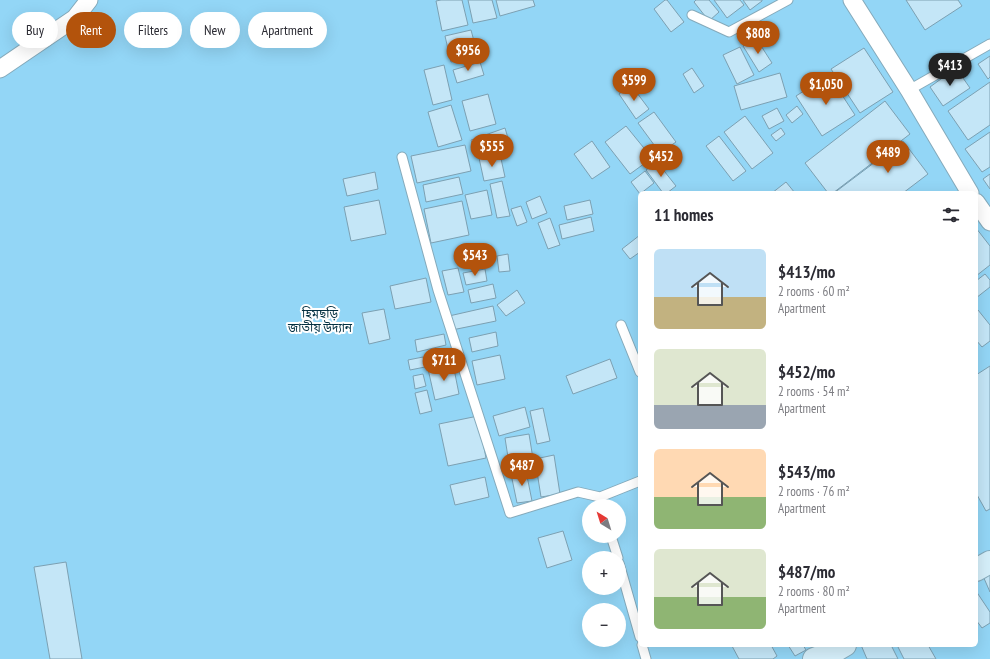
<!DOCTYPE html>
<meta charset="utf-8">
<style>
:root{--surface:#fff;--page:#f7f7f7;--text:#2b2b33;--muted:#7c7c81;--accent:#b3530c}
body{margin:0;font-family:"PT Sans Narrow","Noto Sans Bengali",sans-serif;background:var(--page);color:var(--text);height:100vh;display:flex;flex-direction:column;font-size:15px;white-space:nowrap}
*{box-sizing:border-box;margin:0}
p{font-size:13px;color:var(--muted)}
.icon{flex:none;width:22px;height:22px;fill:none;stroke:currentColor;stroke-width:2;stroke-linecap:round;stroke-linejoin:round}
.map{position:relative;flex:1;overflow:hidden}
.panel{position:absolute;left:638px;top:191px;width:340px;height:456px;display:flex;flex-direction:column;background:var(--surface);border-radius:6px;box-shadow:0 4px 16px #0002}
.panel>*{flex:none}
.hud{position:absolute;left:12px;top:12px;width:380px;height:36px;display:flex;gap:8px}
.needle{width:26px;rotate:322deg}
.tools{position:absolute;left:582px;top:499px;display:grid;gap:8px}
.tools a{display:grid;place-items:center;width:44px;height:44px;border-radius:50%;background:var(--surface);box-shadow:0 4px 16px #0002;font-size:20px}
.price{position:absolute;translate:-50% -34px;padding:0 9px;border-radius:14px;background:var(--accent);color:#fff;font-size:13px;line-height:26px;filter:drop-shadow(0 1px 2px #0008)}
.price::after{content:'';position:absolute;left:50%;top:24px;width:12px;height:9px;margin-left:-6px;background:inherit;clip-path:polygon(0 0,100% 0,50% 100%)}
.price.selected{background:#222;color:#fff}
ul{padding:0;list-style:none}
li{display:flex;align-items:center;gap:12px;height:100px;padding:0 16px}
li span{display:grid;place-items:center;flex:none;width:112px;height:80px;border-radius:6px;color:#555}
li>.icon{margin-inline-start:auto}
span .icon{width:48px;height:48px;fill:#fffc;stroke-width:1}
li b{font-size:17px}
h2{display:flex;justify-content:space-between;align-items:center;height:48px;padding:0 16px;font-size:17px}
.pill{padding:0 14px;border-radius:18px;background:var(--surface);box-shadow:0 4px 16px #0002;font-size:14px;line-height:36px}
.pill.selected{background:var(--accent);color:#fff}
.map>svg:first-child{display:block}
.green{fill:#93d6f6;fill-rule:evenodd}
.building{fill:#c4e6f7;stroke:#7ca0b2}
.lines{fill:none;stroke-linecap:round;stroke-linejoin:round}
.lane-casing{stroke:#85aabb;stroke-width:11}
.street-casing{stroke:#85aabb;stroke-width:19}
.secondary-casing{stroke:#85aabb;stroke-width:24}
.lane{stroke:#fff;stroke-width:9}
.street{stroke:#fff;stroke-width:17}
.secondary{stroke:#d5effa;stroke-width:22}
.labels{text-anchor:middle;stroke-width:4;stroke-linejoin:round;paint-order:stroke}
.park-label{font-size:12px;fill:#043142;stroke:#fff}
</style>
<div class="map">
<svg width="990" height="659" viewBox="0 0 990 659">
<rect width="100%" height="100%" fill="#fafafa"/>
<path class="green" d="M0 0H990V659H0ZM640 193H976V645H640ZM589 506H619V536H589ZM589 558H619V588H589ZM589 610H619V640H589Z"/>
<path class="building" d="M441 0H462L468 25 442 31 436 1Z
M468 0H492L497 18 473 23Z
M496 0H533L535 6 500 16Z
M665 0H667L684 22 671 32 654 9Z
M696 0H709L719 12 709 21 694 2Z
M714 0H740L744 5 727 18Z
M743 0H762V1L750 10Z
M906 0H958L962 6 925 30Z
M471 30 478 56 451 62 445 36Z
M756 38 772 63 759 72 743 46Z
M740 47 754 75 737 84 723 55Z
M864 48 893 92 860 113 831 69Z
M990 56V77L988 79 978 64Z
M480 62 484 75 457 83 453 70Z
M444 65 452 100 433 105 424 70Z
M692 68 704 86 694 93 683 74Z
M956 68 970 88 943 106 930 87Z
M780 73 787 97 741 110 734 86Z
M829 75 855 115 822 136 796 96Z
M990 82V125L968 140 948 111Z
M631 85 649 109 636 119 619 94Z
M488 94 496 124 470 131 462 101Z
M885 101 910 134 833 193H828L805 163Z
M451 105 462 140 438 147 428 112Z
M797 106 803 114 792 123 786 115Z
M777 108 784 121 769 129 762 116Z
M654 112 676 142 660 153 638 123Z
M745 116 773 153 752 169 724 132Z
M626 126 652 158 630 174 605 142Z
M505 128 510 145 477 157 471 140Z
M781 128 785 134 776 141 771 135Z
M990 132V167L982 172 965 149Z
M719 136 746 171 733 181 706 146Z
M592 141 610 167 592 179 574 154Z
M903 141 928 174 903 193H834Z
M465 145 471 171 417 183 411 156Z
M500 154 505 177 484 181 479 158Z
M657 162 676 186 667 193H663L646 170Z
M645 171 654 183 640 194 631 182Z
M375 172 378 189 347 196 343 179Z
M990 174V189L983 179Z
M459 177 463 194 426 202 423 185Z
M502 181 510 216 497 218 490 184Z
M786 182 795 193H772Z
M487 190 492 215 471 219 465 195Z
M540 196 547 213 532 219 526 202Z
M379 200 386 234 351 241 344 207Z
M590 200 593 214 567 220 564 206Z
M462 201 469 235 431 243 424 209Z
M521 206 527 222 517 226 511 209Z
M591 217 594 231 562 239 559 225Z
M550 218 560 245 548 249 538 223Z
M976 228 990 246V265L976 276Z
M640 235V252L630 259 622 249Z
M508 254 510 271 499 272 497 256Z
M458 268 464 292 448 295 442 271Z
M485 269 487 281 466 285 463 273Z
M985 274 990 280V287L976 298V281Z
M426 278 431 302 395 309 390 286Z
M493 284 496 298 471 303 468 290Z
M517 290 525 303 506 316 497 305Z
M493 306 496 321 452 330 449 316Z
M384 309 390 339 369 344 362 313Z
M978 310 990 325V341L982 347 976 340V311Z
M496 332 498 346 472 352 469 338Z
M444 334 446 345 417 352 415 340Z
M500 355 505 379 477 385 472 361Z
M423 357 425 367 410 370 408 360Z
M610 359 617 378 573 394 566 376Z
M453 364 459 394 435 400 428 369Z
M990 366V509L986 511 976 493V375Z
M423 374 426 386 415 389 413 376Z
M427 390 432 411 420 414 415 393Z
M525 407 530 427 499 436 493 416Z
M543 408 550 441 537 444 530 411Z
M478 416 486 458 448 466 439 424Z
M529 434 534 465 510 470 505 438Z
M554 455 560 494 541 497 535 459Z
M526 471 532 501 517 503 511 474Z
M485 477 489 497 455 505 450 485Z
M563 531 572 560 547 568 538 538Z
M66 562 82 659H50L34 567Z
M990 573V592L983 576Z
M976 591 990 612V623L982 628 976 620Z
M733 645H771L777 656 773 659H739L732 646Z
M788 645H803L806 650 795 656Z
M861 645H891L898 659H867Z
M897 645H928L936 659H904Z"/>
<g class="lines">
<g class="lane-casing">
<path id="lane" d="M692 15 729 32 788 0
M909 90 990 44
M402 157 438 290 510 513 578 492 600 497
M621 325 640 372
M603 506 600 497 640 481
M611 536 618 558
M619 563 640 637
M642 645 646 659"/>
</g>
<g class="street-casing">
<path id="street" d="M852 0 909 90 970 193
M0 69 75 18 89 0
M976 202 990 222"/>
</g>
<g class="secondary-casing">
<path id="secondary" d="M976 570 990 562
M814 659 835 651 845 645"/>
</g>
<use href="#lane" class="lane"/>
<use href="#street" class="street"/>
<use href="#secondary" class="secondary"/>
</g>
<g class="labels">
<g class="park-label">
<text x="320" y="318">হিমছড়ি<tspan x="320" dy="14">জাতীয় উদ্যান</tspan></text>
</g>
</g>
</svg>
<div class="tools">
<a><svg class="needle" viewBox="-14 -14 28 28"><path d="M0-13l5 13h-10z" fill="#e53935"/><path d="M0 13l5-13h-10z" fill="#7c7c81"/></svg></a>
<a>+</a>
<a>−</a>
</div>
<b class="price" style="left:758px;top:55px">$808</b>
<b class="price" style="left:468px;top:72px">$956</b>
<b class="price selected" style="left:950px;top:87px">$413</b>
<b class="price" style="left:634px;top:102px">$599</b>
<b class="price" style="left:826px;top:106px">$1,050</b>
<b class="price" style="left:492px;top:168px">$555</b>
<b class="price" style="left:888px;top:174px">$489</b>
<b class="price" style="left:661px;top:178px">$452</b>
<b class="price" style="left:475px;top:277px">$543</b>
<b class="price" style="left:444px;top:382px">$711</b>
<b class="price" style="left:522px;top:487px">$487</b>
<div class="hud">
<a class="pill">Buy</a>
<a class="pill selected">Rent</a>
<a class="pill">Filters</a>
<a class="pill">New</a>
<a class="pill">Apartment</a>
</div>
<section class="panel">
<h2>11 homes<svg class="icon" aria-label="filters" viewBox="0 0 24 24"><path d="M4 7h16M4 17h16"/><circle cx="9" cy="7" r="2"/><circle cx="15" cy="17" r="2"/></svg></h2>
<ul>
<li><span style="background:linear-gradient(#bfe0f5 60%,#c2b280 0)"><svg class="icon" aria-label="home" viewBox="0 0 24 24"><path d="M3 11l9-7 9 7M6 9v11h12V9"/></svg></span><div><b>$413/mo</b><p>2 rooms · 60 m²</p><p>Apartment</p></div></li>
<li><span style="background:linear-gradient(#dfe7d0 70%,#9aa5b1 0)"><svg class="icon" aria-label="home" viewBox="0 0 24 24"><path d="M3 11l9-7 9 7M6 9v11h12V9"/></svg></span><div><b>$452/mo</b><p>2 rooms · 54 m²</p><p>Apartment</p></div></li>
<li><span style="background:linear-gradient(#ffd9b3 60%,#8fb573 0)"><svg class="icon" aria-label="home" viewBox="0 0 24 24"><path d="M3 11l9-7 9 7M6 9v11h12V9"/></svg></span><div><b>$543/mo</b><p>2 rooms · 76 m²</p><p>Apartment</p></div></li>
<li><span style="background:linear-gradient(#dfe7d0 60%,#8fb573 0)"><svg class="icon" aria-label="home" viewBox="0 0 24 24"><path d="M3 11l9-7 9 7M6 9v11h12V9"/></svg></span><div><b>$487/mo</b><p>2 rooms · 80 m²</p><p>Apartment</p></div></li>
</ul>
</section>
</div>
